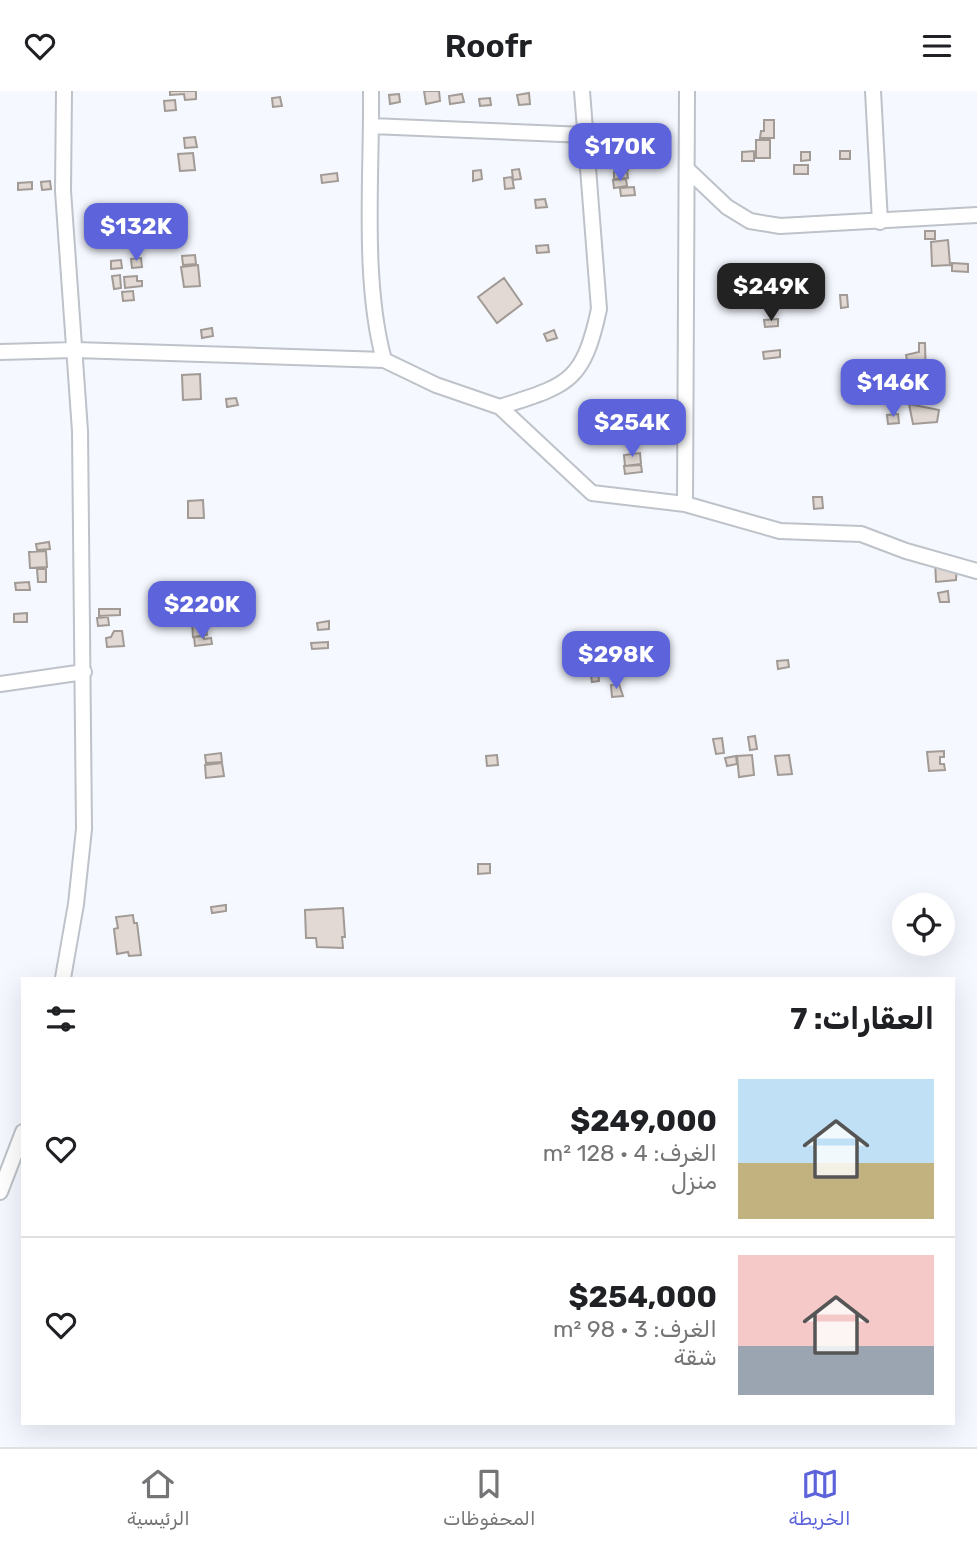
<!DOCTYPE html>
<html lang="ar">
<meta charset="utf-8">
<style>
:root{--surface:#fff;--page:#f6f6f6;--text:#202124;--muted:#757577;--line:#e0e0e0;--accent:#5d64db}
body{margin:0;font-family:Rubik,Vazirmatn,sans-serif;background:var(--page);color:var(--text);direction:rtl;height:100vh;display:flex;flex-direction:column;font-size:26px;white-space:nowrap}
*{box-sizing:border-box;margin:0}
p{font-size:23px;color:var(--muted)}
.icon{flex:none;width:38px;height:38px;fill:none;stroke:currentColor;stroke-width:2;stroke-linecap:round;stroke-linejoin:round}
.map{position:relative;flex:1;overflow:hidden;direction:ltr}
.drawer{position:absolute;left:21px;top:886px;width:934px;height:448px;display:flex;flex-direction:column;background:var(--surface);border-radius:0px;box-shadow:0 7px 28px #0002;direction:rtl}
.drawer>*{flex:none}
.tools{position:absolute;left:892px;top:802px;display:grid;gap:14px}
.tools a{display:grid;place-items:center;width:63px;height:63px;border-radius:50%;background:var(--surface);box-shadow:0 7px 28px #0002;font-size:35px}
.price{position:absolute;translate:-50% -60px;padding:0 16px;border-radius:14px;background:var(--accent);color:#fff;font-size:23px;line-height:46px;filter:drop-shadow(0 2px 4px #0008)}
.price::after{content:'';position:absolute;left:50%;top:42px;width:21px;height:16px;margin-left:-10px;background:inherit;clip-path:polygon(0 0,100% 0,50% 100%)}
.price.on{background:#222;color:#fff}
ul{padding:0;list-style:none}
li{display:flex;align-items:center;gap:21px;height:175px;padding:0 21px}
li+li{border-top:2px solid var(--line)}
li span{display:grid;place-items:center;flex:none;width:196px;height:140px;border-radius:0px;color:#555}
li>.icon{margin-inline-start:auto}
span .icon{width:84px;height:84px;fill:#fffc;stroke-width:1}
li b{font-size:30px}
h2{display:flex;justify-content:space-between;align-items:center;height:84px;padding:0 21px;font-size:30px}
header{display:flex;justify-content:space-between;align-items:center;height:91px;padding:0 21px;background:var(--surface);font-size:32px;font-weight:600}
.menu{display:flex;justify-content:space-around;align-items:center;height:98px;border-top:2px solid var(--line);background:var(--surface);font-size:19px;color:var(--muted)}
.menu a{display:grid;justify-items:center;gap:4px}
.menu .on{color:var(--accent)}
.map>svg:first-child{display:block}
.building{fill:#e2d9d4;stroke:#a19a95;stroke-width:2}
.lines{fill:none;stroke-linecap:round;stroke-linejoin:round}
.minor-casing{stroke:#bec2c9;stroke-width:18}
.minor{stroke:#fff;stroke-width:14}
</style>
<header><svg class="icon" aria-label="menu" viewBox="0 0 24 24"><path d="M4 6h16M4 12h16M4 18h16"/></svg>Roofr<svg class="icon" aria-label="heart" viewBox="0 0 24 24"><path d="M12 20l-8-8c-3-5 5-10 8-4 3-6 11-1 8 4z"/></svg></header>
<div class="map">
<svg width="977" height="1356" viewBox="0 0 977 1356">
<rect width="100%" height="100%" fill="#f5f8ff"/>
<path class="building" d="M170 0H196V8L185 9 184 3 170 4Z
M424 0H439L440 10 426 13Z
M529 2 530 13 519 14 517 4Z
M399 3 400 11 390 13 389 4Z
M462 3 464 11 450 13 449 5Z
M280 6 282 15 273 16 272 7Z
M490 7 491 14 480 15 479 8Z
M175 9 176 19 165 20 164 10Z
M764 29H774V47H760L761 40H764Z
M643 33H651V43H643Z
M195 46 197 56 185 57 184 47Z
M756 49H770V67H756Z
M754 60V70H742V61Z
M840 60H850V68H840Z
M801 61H810V69L801 70Z
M193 62 195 79 180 80 178 63Z
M628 73V79L615 80 614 74Z
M794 74H808V83H794Z
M519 78 521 88 513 89 512 79Z
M481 79 482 88 473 90V80Z
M627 80 628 87 614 88V81Z
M337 82 338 90 322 92 321 84Z
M512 86 514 97 505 98 504 87Z
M626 88 627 95 614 97 613 89Z
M50 90 51 98 42 99 41 91Z
M32 91V98L18 99V92Z
M634 96 635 104 621 105 620 97Z
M545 108 547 116 536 117 535 109Z
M925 140H935V148H925Z
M948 149 950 174 932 175 931 151Z
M548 154 549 161 537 162 536 155Z
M195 164 196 173 183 174 182 165Z
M141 167 142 176 132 177 131 168Z
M121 169 122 177 111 178V170Z
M952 172 968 173V181L952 180Z
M198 174 200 195 184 196 181 176Z
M120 184 121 197 114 198 112 185Z
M137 185V190H142V195L125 197 124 186Z
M504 187 522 213 497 232 478 206Z
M133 200 134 209 123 210 122 201Z
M840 204H847L848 216 841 217Z
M778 228V235L765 236 764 229Z
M212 237 213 245 202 247 201 239Z
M554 239 557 247 547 250 544 243Z
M919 252H925L926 290 911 291 909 285 920 284 919 273 908 274 906 264 919 261Z
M780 259V266L764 268 763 261Z
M200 283 201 308 183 309 182 284Z
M925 292H941V306H925Z
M236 307 238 314 227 316 226 308Z
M909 313 939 319 937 331 913 333Z
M898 323 899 332 888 333 887 324Z
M659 341 660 349 647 350 646 342Z
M640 362 641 373 625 375 624 364Z
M641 374 642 381 625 383 624 375Z
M813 406H822L823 417 814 418Z
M203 409 204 427H188V410Z
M49 451 50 458 37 459 36 453Z
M46 460 47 476 30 477 29 461Z
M935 469 957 471 956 489 936 491Z
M37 478H46V491H38Z
M29 491 30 499H16L15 492Z
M948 500 949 511H940L938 502Z
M99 518H120V524L99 525Z
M209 519 210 527 196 528V520Z
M27 522V531H14V523Z
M108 526 109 534 98 535 97 527Z
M205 528 207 544 193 546 192 530Z
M329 530V538L318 539 317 532Z
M114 540H122L124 555 107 556 106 547 111 546Z
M204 545V548L211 547 212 553 195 555 194 546Z
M328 551V557L312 558 311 552Z
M788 569 789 576 778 578 777 570Z
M597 571 599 590 592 591 589 572Z
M619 593 623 605 612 606 611 594Z
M755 645 757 658 750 659 748 646Z
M722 647 724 662 716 663 713 648Z
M944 660V666H940V673H944L945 679 929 680 927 661Z
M221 662 222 671 206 672 205 664Z
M497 664 498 674 487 675 486 665Z
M752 664 754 684 739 686 737 665Z
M789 664 792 683 778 684 775 665Z
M736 665 737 673 727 675 725 667Z
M222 672 224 685 206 687 205 674Z
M478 773H490V782L478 783Z
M226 814V820L212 822 211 816Z
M343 817 345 846H342L343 857 317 856 316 847H306L305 819Z
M133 824 134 832H137L141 864 129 865 128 861 117 863 114 838 118 837 116 826Z"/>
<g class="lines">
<g class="minor-casing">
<path id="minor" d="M371 0C372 84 362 189 384 269
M873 0 880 131
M371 35 585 44
M687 78 727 116 750 130 780 135 977 124
M0 261 75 259 384 269 436 294 500 316 592 402 685 413 780 440 861 443 906 460 977 480
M500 316C567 294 583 293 599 218L582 0
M685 413 687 0
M0 593 84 581
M63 887 76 813 84 738 80 340 63 100 64 0
M0 1101 23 1041"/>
</g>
<use href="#minor" class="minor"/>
</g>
</svg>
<div class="tools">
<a><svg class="icon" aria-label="locate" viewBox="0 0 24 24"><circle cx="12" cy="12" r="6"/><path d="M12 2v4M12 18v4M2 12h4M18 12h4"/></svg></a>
</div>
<b class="price" style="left:620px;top:92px">$170K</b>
<b class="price" style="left:136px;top:172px">$132K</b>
<b class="price on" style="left:771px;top:232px">$249K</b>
<b class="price" style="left:893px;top:328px">$146K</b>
<b class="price" style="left:632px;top:368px">$254K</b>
<b class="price" style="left:202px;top:550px">$220K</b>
<b class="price" style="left:616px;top:600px">$298K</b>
<section class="drawer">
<h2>العقارات: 7<svg class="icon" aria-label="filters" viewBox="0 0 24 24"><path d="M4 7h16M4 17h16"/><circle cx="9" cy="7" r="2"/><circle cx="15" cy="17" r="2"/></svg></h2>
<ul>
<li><span style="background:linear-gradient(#bfe0f5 60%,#c2b280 0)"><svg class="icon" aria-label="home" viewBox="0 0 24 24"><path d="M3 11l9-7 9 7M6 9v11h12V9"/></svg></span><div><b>$249,000</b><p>الغرف: 4 · 128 m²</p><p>منزل</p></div><svg class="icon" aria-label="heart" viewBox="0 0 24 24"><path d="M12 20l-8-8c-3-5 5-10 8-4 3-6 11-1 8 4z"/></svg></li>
<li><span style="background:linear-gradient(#f6c9c9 65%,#9aa5b1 0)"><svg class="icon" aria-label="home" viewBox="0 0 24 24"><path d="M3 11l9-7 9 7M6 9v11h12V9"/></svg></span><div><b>$254,000</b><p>الغرف: 3 · 98 m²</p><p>شقة</p></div><svg class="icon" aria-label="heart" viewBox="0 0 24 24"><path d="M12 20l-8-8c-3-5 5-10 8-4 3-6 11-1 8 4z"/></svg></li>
</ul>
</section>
</div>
<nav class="menu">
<a class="on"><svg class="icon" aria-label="map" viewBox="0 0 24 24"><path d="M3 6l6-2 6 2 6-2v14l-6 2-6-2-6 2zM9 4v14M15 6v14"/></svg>الخريطة</a>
<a><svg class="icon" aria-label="saved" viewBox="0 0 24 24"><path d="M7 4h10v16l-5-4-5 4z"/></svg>المحفوظات</a>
<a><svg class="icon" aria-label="home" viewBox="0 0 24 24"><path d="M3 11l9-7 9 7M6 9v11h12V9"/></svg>الرئيسية</a>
</nav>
